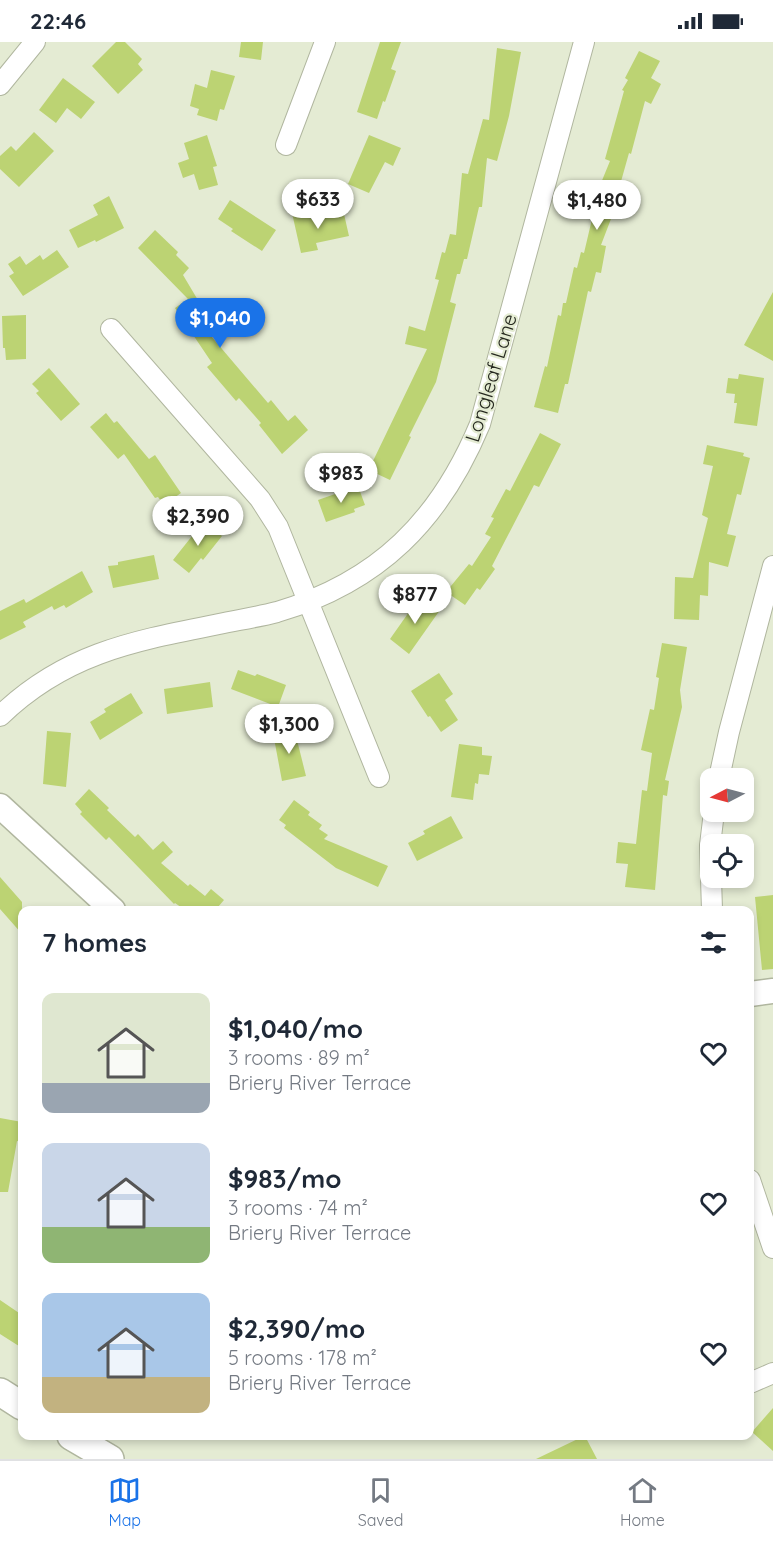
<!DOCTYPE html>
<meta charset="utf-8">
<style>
:root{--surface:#fff;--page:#f2f2f3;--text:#1f2937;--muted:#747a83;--line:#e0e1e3;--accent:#1a73e8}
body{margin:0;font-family:Quicksand,sans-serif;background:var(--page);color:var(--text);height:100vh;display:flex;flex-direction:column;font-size:22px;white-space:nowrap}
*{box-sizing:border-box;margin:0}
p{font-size:20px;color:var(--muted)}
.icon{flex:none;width:33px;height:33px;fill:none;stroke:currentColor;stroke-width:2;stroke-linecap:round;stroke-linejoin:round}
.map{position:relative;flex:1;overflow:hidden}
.side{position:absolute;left:18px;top:864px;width:736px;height:534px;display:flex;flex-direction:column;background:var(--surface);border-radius:12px;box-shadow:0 3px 9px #0003}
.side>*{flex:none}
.needle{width:39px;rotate:264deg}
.buttons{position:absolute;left:700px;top:726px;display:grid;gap:12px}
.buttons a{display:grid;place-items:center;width:54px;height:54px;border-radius:12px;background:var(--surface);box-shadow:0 3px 9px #0003;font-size:30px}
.price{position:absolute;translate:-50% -51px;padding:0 14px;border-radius:21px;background:#fff;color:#222;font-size:20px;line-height:39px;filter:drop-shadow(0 2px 3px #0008)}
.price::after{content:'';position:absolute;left:50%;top:36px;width:18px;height:14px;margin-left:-9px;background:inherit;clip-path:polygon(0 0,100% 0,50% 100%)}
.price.selected{background:var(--accent);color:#fff}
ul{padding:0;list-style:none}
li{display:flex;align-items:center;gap:18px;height:150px;padding:0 24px}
li span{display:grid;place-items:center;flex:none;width:168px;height:120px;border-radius:12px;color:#555}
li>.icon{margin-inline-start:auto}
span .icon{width:72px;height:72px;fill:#fffc;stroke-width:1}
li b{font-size:26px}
h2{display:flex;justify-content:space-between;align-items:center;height:72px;padding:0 24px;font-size:26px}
.status{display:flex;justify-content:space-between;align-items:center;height:42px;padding:0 30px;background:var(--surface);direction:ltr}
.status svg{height:16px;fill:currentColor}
.tabs{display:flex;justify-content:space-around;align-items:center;height:84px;border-top:2px solid var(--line);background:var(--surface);font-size:16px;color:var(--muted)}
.tabs a{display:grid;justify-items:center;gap:3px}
.tabs .selected{color:var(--accent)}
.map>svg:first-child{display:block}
.building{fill:#bcd373}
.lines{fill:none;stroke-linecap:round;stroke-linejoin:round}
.minor-casing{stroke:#b0b69f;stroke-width:22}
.tertiary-casing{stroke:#b0b69f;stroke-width:27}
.secondary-casing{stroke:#b0b69f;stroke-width:30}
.minor{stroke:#fff;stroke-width:20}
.tertiary{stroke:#fff;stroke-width:24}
.secondary{stroke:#fff;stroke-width:27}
.labels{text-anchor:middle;stroke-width:4.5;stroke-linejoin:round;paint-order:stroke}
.street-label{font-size:20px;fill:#25281f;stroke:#e4ebd3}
</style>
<div class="status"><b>22:46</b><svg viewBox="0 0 49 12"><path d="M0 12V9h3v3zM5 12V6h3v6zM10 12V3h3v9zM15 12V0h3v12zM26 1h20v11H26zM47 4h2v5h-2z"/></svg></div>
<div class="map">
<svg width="773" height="1417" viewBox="0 0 773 1417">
<rect width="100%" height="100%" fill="#e4ebd3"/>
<path class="building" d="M116 0H125L142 17 138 22 143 28 118 52 92 24Z
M241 0H263L261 18 239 15Z
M380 0H401L391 27 396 29 385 60 383 59 377 77 357 70Z
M497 6 521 10 509 74 497 119 487 116 482 165H479L467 217H464L460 232H457L450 260 456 262 436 340 409 394 411 395 390 438 371 429 375 420 373 419 427 307 405 302 409 284 425 289 439 238 435 237 442 210 445 211 450 192 456 193 462 131 468 132 483 77 489 78Z
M639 9 660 19 651 36 661 42 651 62 645 59 631 112 629 111 620 143 622 144 619 156 601 203 606 204 601 231 596 230 591 250 588 249 568 342H565L558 371 534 365 545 324 547 325 558 273 561 274 563 261H566L574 225 577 226 581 210 584 211 592 177 587 175 610 119 605 117 624 49 622 48 628 38 625 36Z
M211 28 235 34 224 68 220 67 217 79 197 73 199 67 190 64 195 42 207 46Z
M63 36 95 60 81 77 67 66 56 81 39 68Z
M34 90 54 109 19 145 0 127V114L11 104 16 109Z
M207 93 217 124 213 125 218 143 199 148 194 132 183 136 178 121 189 117 184 101Z
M369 93 401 106 393 124 385 120 369 151 348 142Z
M109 154 124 186 96 200 95 198 78 206 69 188 98 173 93 163Z
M230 158 276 188 262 209 231 189 233 187 218 177Z
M309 167 311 177 344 172 349 194 316 201 318 208 301 211 292 171Z
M155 188 178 210 176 213 189 226 183 233 217 290 211 294 268 361 271 358 288 379 295 373 308 388 282 412 259 383 261 381 239 356 236 359 207 325 212 321 175 266 188 257 138 206Z
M57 208 69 225 23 254 9 234 14 231 8 222 20 214 26 223 40 213 43 218Z
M773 250V319L744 303Z
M26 273V317L6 318 5 306H3L2 274Z
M49 326 80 362 61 379 36 351 39 349 32 342Z
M739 332 764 336 757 384 734 381 737 361H734L735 352 726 351 728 336 738 337Z
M106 371 114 381 117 379 149 417 155 413 181 451 164 463 158 455 155 456 124 412 118 417 90 385Z
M540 391 561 402 539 445 534 443 492 524 495 527 480 548 477 546 465 563 446 550 469 522 472 524 491 495 485 492 494 476 491 475 506 447 510 449Z
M707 403 744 411 743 414 750 416 741 453 737 452 727 492 736 494 728 525 709 520 708 554 700 553 699 578 674 577 675 535 693 536 708 476 702 473 713 424 703 422Z
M358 444 365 463 354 467 355 470 326 480 318 458Z
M204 479 222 494 203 518 201 516 189 531 173 518Z
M154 513 159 537 113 546 108 524 118 523V520Z
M82 529 93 550 66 566 64 563 54 568 52 564 23 580 26 585 0 598V569L24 557 26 561Z
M421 553 440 568 409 612 390 597Z
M662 601 687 605 680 648 682 665 665 738 669 739 667 754 663 753 655 848 625 845 628 822 616 821 618 800 636 802 642 748 647 749 652 711 641 708 650 667 654 668 659 636 656 635Z
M238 628 255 634 257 632 286 643 278 665 231 647Z
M439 631 453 652 445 658 458 678 441 690 430 674 428 675 411 649Z
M210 640 213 665 167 672 164 647Z
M131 651 143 671 100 698 90 680 106 670 104 667Z
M294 686 306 734 282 739 273 691 275 689Z
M47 689 71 691 66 745 43 742Z
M459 702 482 705V713L492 714 489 733 479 732 478 742 475 741 473 758 451 755Z
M89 747 109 766 107 768 135 795 138 792 153 808 163 799 173 810 161 821 188 844 190 842 205 854 211 847 224 858 218 865 223 868H185L175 861 174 862 109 795 106 798 80 772 82 770 75 762Z
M294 758 310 770 308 773 322 783 319 787 328 793 324 797 388 824 378 845 336 826 284 786 286 783 279 778Z
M451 774 463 796 417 819 408 801 425 792 423 789Z
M0 835 22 860V892L0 867Z
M773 853V927L762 928 755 855Z
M0 1076 22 1080V1100L17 1099 8 1150H0Z
M0 1258 22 1273V1306L0 1292Z
M773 1366V1409L752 1390Z
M585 1394 597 1417H536L584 1394Z"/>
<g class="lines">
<g class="minor-casing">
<path id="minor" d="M0 43 35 0
M286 103 325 0
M111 287 260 457 278 485 379 735
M0 674C65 611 134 599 219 582 238 578 258 575 277 570 379 540 440 478 480 382L584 0
M719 736 729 690 773 524
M711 834 710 803 714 770
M711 836 712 868
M750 1138 773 1206
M750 1341 773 1331"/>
</g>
<g class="tertiary-casing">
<path id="tertiary" d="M0 764 113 868
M750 952 773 949"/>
</g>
<g class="secondary-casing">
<path id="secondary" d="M0 1350 22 1364
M71 1394 110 1417"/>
</g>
<use href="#minor" class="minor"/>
<use href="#tertiary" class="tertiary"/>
<use href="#secondary" class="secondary"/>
</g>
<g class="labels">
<g class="street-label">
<text transform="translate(491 336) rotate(-73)" y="7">Longleaf Lane</text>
</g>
</g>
</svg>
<div class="buttons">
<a><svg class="needle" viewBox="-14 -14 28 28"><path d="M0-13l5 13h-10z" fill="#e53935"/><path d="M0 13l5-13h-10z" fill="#747a83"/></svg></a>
<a><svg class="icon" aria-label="locate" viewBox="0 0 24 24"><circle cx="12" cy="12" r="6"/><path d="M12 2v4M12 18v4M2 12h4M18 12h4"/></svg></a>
</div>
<b class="price" style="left:318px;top:188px">$633</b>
<b class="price" style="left:597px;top:189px">$1,480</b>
<b class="price selected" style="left:220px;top:307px">$1,040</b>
<b class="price" style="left:341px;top:462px">$983</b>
<b class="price" style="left:198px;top:505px">$2,390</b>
<b class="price" style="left:415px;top:583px">$877</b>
<b class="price" style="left:289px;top:713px">$1,300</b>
<section class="side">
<h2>7 homes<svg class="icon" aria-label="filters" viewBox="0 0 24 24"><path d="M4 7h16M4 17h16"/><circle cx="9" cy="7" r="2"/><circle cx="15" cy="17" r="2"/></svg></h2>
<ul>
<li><span style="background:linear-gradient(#dfe7d0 75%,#9aa5b1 0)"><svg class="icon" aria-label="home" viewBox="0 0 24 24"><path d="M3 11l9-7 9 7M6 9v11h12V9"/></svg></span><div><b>$1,040/mo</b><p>3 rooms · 89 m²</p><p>Briery River Terrace</p></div><svg class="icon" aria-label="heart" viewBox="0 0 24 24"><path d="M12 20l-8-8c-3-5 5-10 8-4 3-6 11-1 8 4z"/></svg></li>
<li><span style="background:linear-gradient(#c9d6e8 70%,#8fb573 0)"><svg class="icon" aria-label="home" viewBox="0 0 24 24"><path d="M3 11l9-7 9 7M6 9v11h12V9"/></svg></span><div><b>$983/mo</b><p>3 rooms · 74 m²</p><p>Briery River Terrace</p></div><svg class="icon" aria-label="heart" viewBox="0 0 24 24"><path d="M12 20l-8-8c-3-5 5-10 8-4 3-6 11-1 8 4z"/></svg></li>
<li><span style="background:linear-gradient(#a9c7e8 70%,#c2b280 0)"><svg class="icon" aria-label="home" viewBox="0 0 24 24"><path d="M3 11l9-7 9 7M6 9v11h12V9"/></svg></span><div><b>$2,390/mo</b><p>5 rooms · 178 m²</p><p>Briery River Terrace</p></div><svg class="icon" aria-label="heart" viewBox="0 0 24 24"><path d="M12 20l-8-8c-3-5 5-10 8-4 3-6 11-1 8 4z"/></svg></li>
</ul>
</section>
</div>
<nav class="tabs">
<a class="selected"><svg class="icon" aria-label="map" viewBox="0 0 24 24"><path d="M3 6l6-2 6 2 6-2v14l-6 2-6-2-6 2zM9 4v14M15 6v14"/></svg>Map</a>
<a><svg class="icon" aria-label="saved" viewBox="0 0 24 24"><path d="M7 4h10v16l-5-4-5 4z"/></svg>Saved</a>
<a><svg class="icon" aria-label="home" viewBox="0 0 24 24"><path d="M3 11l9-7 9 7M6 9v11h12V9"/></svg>Home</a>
</nav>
